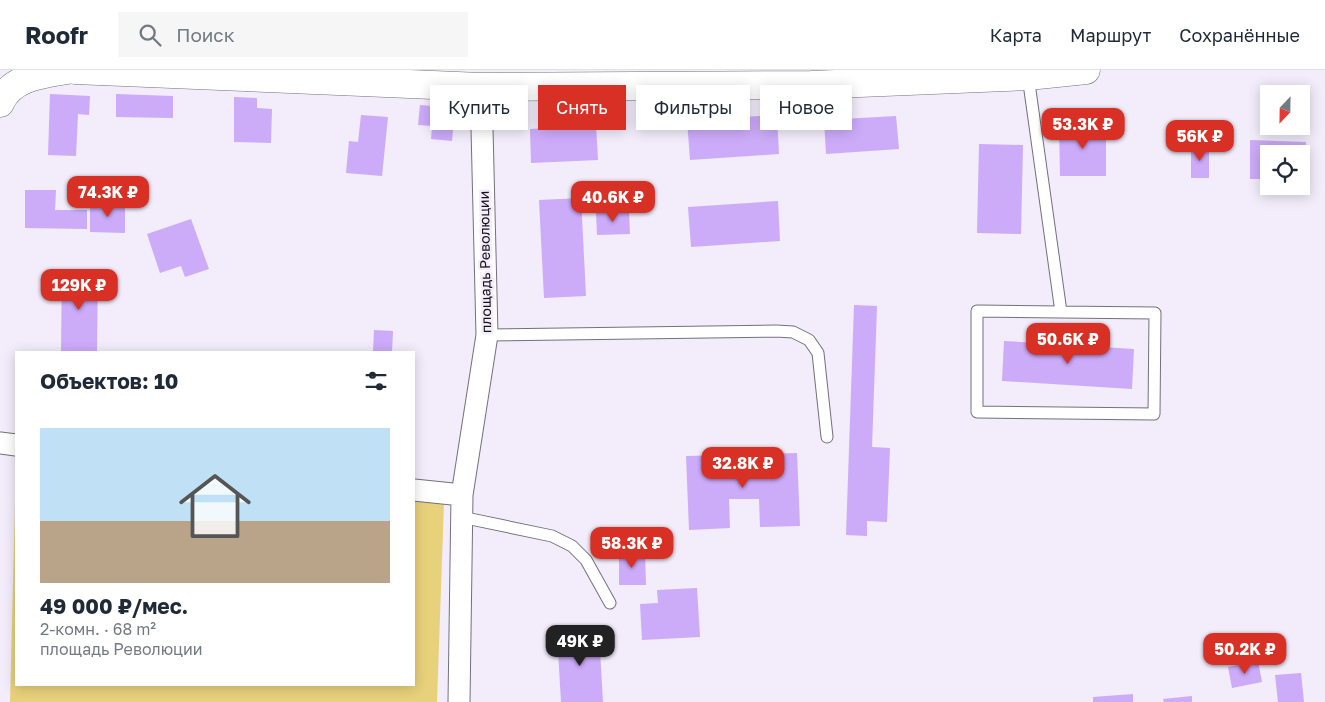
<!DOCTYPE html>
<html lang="ru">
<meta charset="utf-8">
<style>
:root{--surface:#fff;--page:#f6f6f7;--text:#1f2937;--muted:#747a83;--line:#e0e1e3;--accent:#d93025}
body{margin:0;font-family:"Golos Text",sans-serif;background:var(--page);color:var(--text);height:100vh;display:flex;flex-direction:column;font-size:19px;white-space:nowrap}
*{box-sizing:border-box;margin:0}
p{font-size:16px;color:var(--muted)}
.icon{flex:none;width:28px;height:28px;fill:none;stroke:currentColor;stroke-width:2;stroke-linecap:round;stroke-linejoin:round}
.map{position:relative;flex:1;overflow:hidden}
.details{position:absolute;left:15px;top:281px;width:400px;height:335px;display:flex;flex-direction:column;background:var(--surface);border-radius:0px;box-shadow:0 2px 12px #0003}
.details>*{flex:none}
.guide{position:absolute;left:430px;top:15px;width:475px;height:45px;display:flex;gap:10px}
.needle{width:32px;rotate:202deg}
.tools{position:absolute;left:1260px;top:15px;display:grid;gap:10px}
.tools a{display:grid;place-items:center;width:50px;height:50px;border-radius:0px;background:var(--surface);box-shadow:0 2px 12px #0003;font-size:25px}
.price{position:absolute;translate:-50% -42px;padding:0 11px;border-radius:10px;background:var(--accent);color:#fff;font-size:16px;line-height:32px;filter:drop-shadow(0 1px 2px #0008)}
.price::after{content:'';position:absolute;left:50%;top:30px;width:15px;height:11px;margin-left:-8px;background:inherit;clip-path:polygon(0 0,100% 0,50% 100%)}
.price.on{background:#222;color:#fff}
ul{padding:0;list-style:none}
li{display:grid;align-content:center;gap:10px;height:265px;padding:0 25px}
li+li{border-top:1px solid var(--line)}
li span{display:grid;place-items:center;height:155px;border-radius:0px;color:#555}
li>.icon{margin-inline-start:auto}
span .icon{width:90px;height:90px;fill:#fffc;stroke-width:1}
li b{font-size:21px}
h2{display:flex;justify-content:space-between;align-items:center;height:60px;padding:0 25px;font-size:21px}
.pill{padding:0 18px;border-radius:0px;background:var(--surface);box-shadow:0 2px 12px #0003;font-size:18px;line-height:45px}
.pill.on{background:var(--accent);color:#fff}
header{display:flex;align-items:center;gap:30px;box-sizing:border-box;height:70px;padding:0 25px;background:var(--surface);border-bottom:1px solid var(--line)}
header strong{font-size:24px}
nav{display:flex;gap:28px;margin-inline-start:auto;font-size:18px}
.search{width:350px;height:45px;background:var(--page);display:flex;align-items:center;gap:12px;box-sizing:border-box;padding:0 18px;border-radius:0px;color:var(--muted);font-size:19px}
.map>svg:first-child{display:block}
.green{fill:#e8d17b}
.building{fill:#ccabf9}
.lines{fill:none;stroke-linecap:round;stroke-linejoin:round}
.service-casing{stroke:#75707c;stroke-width:13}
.minor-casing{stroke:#75707c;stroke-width:23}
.secondary-casing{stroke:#75707c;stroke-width:29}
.service{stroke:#fff;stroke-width:11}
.minor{stroke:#fff;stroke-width:21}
.secondary{stroke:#fff;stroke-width:28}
.labels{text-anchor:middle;stroke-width:5;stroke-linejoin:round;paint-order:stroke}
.street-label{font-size:14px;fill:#151318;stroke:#f2ecfb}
</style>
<header>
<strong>Roofr</strong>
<div class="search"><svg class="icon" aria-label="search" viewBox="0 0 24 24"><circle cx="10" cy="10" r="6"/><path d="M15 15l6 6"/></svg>Поиск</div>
<nav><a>Карта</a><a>Маршрут</a><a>Сохранённые</a></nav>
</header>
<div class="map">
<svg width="1325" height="632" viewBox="0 0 1325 632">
<rect width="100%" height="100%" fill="#f2ecfb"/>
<path class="green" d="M16 394V615H414V431L444 433 437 632H10Z"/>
<path class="building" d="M50 24 90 26 89 45 78 44 76 86 48 85Z
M116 24 173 26V48L116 47Z
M234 27 257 28V38L272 39 271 73 234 72Z
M420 35 455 38 452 71 431 69 432 56 418 55Z
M361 45 388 47 382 106 346 103 349 71 358 72Z
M777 45 779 84 690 90 687 50Z
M896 46 899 79 826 84 824 50Z
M1059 54H1106V106H1060Z
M596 55 598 90 531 93 530 59Z
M1250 70 1306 72 1305 110H1301V84H1269V109H1250Z
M979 74 1023 75 1021 164 977 163Z
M1191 76H1209V108H1191Z
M25 120H56L55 140H87V159L25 158Z
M581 128 586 226 544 228 539 130Z
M778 131 780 171 691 177 688 137Z
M90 132 125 133V163L90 162Z
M629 141 630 164 597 165 596 142Z
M191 149 209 199 185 207 181 196 160 203 147 164Z
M62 199 98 200 97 282H61Z
M854 235 877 236 872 377 890 378 887 452 867 451V466L846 465Z
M374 260 393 261 392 282H373Z
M1004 271 1134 279 1132 319 1002 311Z
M797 383 800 456 760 457 759 429H729L730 458 689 460 686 386Z
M619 482H645L646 515H619Z
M697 518 700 567 642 570 640 534 658 533 657 520Z
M599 562 603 632H561L557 564Z
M1258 591 1262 612 1232 618 1228 597Z
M1301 603 1304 632H1278L1275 605Z
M1133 624V632H1093V627Z
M1192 626V632H1164L1163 629Z"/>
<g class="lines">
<g class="service-casing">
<path id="service" d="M1028 6 1061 242 977 241V342L1154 344 1155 243 1061 242
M487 265 776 261 793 262 809 270 818 283 827 367
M461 447 552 466 572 476 586 490 610 533"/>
</g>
<g class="minor-casing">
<path id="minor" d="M0 373 16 375
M414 420 462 425
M459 632 462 425 487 265 481 17"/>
</g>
<g class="secondary-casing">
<path id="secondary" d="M75 0 481 17 811 15 1028 6 1086 0
M0 33C11 7 43 4 67 0"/>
</g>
<use href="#service" class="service"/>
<use href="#minor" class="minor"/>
<use href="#secondary" class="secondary"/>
</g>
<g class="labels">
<g class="street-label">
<text transform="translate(485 192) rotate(-91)" y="5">площадь Революции</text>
</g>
</g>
</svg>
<div class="tools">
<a><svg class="needle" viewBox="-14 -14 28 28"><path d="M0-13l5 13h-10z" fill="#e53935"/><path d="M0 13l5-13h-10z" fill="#747a83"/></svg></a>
<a><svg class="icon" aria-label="locate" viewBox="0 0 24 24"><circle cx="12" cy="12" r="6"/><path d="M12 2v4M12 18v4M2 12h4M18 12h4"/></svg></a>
</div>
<b class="price" style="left:1083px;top:80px">53.3K ₽</b>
<b class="price" style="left:1200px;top:92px">56K ₽</b>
<b class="price" style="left:108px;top:148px">74.3K ₽</b>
<b class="price" style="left:613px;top:153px">40.6K ₽</b>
<b class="price" style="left:79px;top:241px">129K ₽</b>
<b class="price" style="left:1068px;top:295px">50.6K ₽</b>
<b class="price" style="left:743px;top:419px">32.8K ₽</b>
<b class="price" style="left:632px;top:499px">58.3K ₽</b>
<b class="price on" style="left:580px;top:597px">49K ₽</b>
<b class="price" style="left:1245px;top:605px">50.2K ₽</b>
<div class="guide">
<a class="pill">Купить</a>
<a class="pill on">Снять</a>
<a class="pill">Фильтры</a>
<a class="pill">Новое</a>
</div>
<section class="details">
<h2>Объектов: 10<svg class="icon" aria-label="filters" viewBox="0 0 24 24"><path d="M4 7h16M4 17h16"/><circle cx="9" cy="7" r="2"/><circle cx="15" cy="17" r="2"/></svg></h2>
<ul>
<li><span style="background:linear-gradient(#bfe0f5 60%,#b9a48a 0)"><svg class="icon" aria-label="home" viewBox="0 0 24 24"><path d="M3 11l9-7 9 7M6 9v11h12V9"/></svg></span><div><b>49 000 ₽/мес.</b><p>2-комн. · 68 m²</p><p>площадь Революции</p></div></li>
</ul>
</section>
</div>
